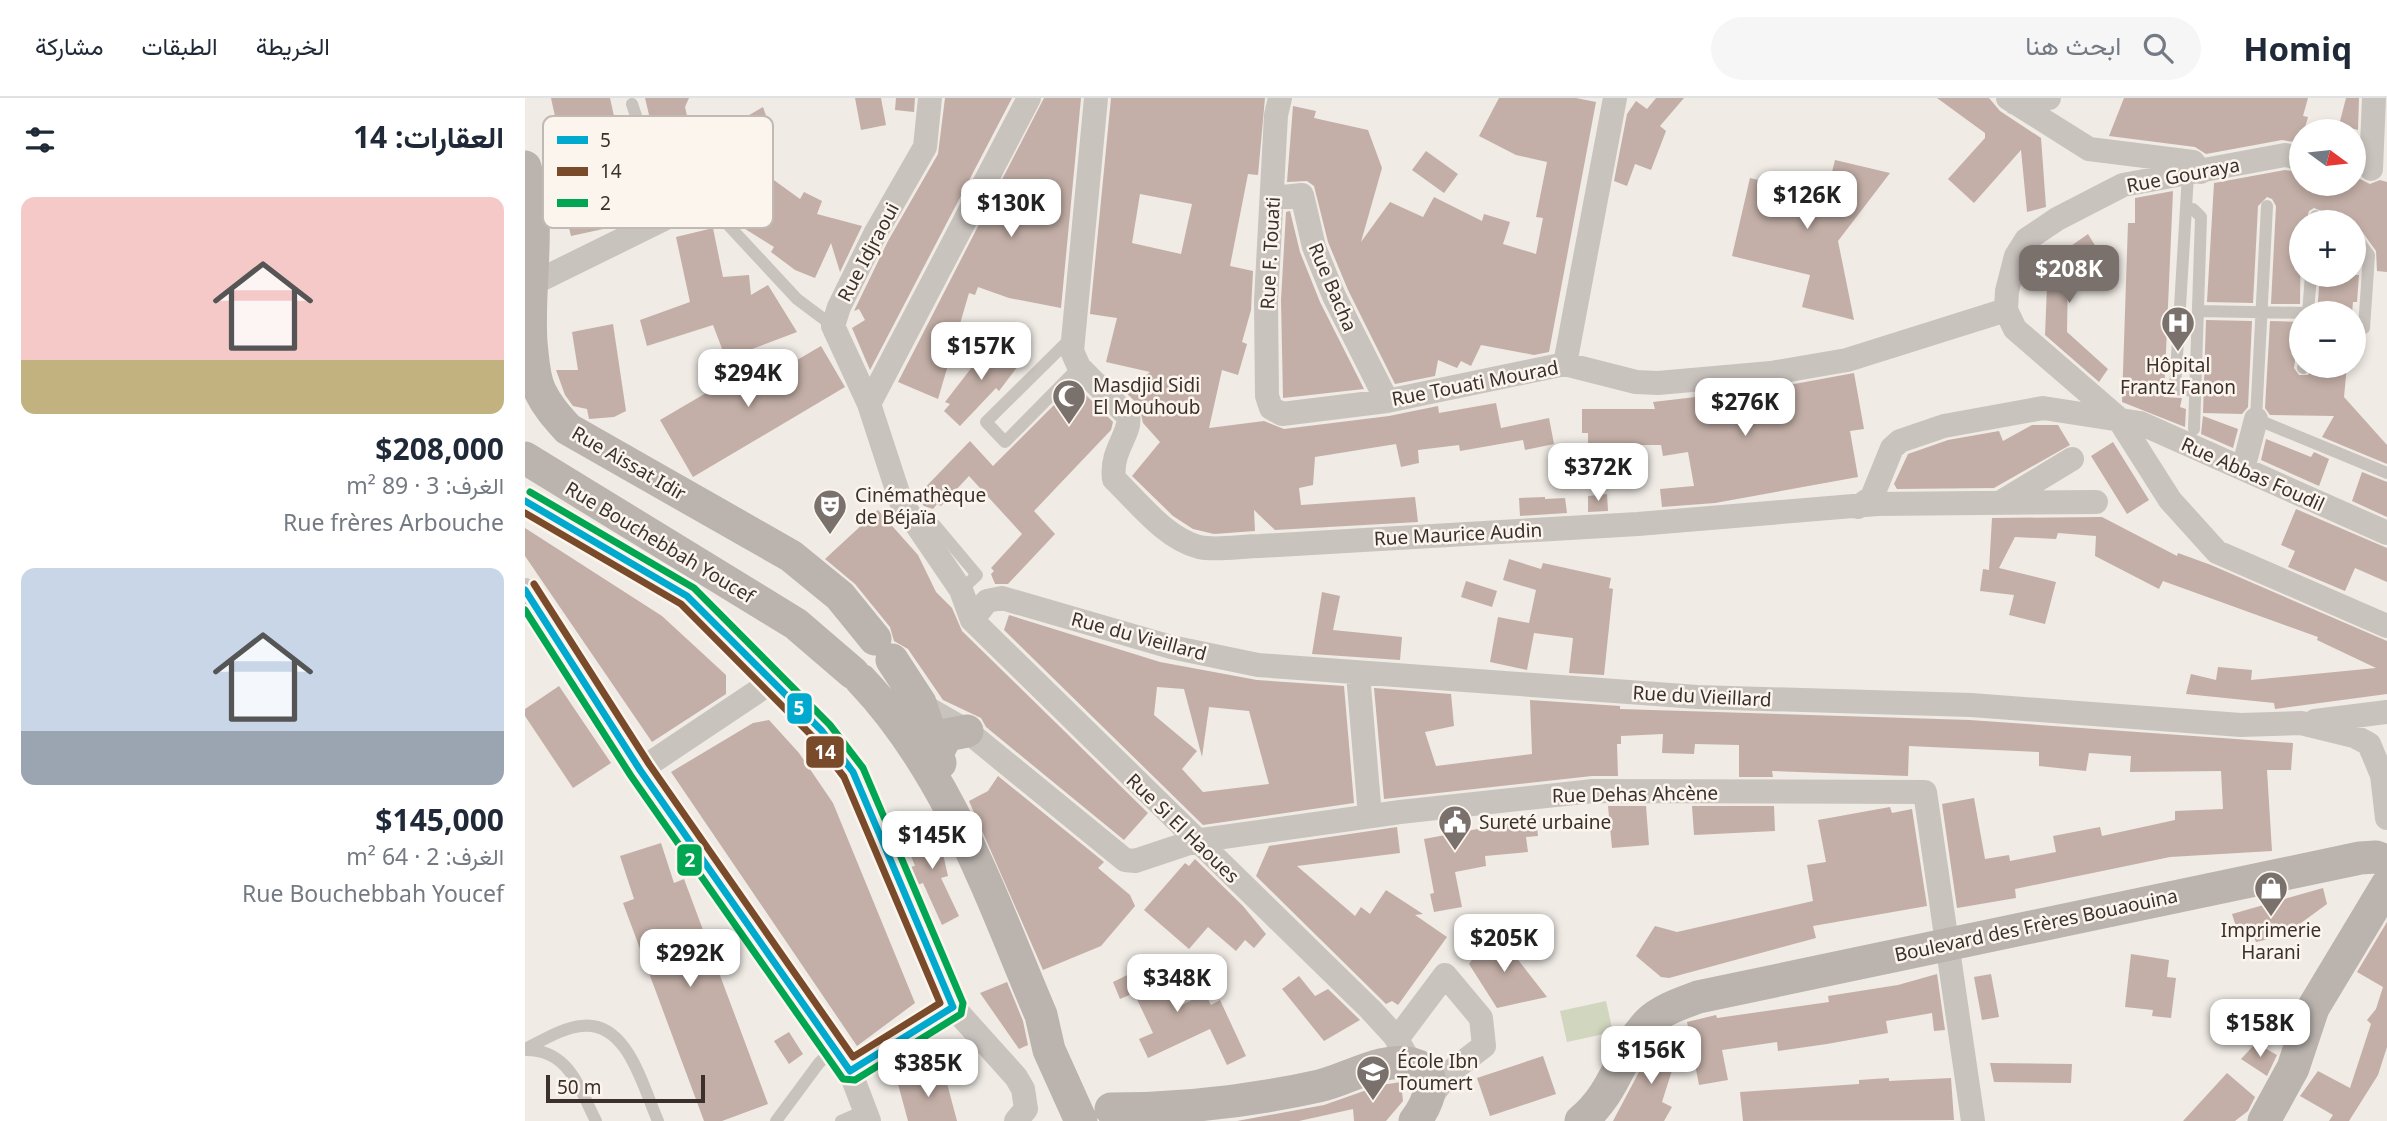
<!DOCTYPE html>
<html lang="ar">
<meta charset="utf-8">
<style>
:root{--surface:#fff;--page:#f6f6f7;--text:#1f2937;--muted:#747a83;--line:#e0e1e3;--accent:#7a716c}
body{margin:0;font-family:"Noto Sans",Vazirmatn,sans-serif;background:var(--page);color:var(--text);direction:rtl;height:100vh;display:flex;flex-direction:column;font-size:26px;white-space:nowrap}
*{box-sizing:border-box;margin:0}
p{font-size:23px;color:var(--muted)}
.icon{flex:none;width:38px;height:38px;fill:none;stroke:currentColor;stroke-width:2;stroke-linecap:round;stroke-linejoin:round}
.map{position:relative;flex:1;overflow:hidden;direction:ltr}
.details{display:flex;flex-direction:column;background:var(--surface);width:525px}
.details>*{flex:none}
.needle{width:46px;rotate:105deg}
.controls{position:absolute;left:1764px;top:21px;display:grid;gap:14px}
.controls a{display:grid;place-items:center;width:77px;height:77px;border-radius:50%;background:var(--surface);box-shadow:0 4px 10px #0003;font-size:35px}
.scale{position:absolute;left:21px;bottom:18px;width:159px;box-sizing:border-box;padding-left:7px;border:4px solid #3b302b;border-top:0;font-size:19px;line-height:24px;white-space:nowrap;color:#3b302b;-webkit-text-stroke:5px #fbf5ee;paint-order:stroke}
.price{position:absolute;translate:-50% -60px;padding:0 16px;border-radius:14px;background:#fff;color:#222;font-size:23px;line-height:46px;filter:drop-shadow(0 2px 4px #0008)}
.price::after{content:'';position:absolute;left:50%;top:42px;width:21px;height:16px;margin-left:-10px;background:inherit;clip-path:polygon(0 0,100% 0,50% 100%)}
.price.on{background:var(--accent);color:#fff}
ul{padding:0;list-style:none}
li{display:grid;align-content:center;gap:14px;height:371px;padding:0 21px}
li span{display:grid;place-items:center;height:217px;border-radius:14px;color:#555}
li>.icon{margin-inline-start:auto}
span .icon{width:126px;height:126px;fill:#fffc;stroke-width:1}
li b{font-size:30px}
h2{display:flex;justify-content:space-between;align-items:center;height:84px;padding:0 21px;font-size:30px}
header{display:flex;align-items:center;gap:42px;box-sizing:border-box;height:98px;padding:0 35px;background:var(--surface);border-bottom:2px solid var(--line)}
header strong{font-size:33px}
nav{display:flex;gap:38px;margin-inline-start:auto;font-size:24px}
.search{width:490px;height:63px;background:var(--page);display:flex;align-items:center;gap:18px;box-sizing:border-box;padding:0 24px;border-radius:38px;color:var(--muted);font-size:26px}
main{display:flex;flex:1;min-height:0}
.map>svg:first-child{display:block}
.green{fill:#d1d6bf}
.building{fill:#c3afa7;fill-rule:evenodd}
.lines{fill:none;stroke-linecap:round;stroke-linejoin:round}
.lane{stroke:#c9c3be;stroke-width:12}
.street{stroke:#c9c3be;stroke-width:24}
.secondary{stroke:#bab3ae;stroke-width:33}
.bus-1-casing{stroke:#fbf5ee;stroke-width:12}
.bus-2-casing{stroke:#fbf5ee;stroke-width:12}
.bus-3-casing{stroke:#fbf5ee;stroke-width:12}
.bus-1{stroke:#00a9ce;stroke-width:7}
.bus-2{stroke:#7a4b2a;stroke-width:7}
.bus-3{stroke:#00a651;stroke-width:7}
.labels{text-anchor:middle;stroke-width:5;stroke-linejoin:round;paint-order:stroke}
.street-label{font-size:19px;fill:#3b302b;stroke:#fbf5ee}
.poi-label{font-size:19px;fill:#3b302b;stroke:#fbf5ee;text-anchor:start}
.key{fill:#fbf5ee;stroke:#c1bab4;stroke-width:2}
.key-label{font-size:19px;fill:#3b302b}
.line-badge{stroke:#fbf5ee;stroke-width:2.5}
.badge-label{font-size:19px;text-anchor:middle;font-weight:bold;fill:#fff}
</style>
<header>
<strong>Homiq</strong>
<div class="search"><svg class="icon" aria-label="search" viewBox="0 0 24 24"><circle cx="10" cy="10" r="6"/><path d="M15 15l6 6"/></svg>ابحث هنا</div>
<nav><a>الخريطة</a><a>الطبقات</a><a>مشاركة</a></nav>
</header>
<main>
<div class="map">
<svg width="1862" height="1023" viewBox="0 0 1862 1023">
<rect width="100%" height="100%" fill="#f0ebe5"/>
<path class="green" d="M1081 903 1088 934 1042 944 1035 913Z"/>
<path class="building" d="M26 0H85L108 105 115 103 118 115 92 128 46 138 40 113 50 110Z
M120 0H164L160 9 169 49 238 9 245 29 163 80 134 59Z
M330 0H356L361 27 336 32Z
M371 0H390L389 14 370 12Z
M420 0H487L345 272 327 230 340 222 334 211 329 213 363 143 413 56Z
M519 0H556L536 210 484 200 453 189 450 197 444 195 413 301 373 284Z
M586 0H740L733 77 723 76 705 168 728 173 726 212 717 244 722 246 713 277 697 272 684 330 739 323 759 331 864 318 913 308 914 315 971 305 976 330 1024 320 1029 346 1000 352 998 342 935 353 934 347 893 352 894 365 876 369 871 346 790 359 788 387 774 390 776 407 890 399 893 424 750 432 729 412 730 433 689 436 668 431 648 418 607 378 635 344 618 325 614 307 601 295 625 274 581 264 592 220 565 216ZM615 96 667 106 656 156 607 145Z
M974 0H1051L1071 4 1024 254 1009 257 956 247 946 268 936 263 932 270 913 262 910 278 870 286 823 192 803 144 789 88 782 83 762 84 768 8 791 13 789 20 843 32 857 70 836 144 865 104 898 119 909 99 957 123 959 116 985 124 978 146 1011 156 1018 120 1011 119 1022 64 991 57 954 38Z
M1131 0H1159L1135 28 1141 33 1126 72 1110 66 1102 88 1089 83 1102 16 1111 3 1122 11Z
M1412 0H1464L1475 13 1516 40 1521 109 1502 114 1496 52 1449 105 1423 81 1460 40V35Z
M1599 0H1783L1778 18 1783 19 1779 33H1776V45L1757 42 1681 56 1670 49 1584 38Z
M1821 0H1834L1833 32 1814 27Z
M901 53 933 76 919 95 887 72Z
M1310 62 1365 75 1313 143 1329 222 1277 209 1285 177 1207 158 1225 80 1301 98Z
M235 72 275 101 279 94 297 103 292 116 337 128 315 174 306 145 290 180 270 172 246 154 249 149 217 129 205 116Z
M1760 72 1776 74V86H1829V78L1845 86 1855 82 1862 84V174L1852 173 1851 153 1836 132 1829 128V124H1799V114L1789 110 1784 113 1781 124H1776L1775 206H1746L1751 108 1747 101 1742 99 1733 108 1728 205 1682 204 1689 85Z
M1648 93 1639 299 1657 300 1655 309 1661 311 1660 329 1597 304 1603 125H1610V100Z
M765 113 775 154 795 204 839 291 758 300 756 202 761 114Z
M188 130 198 179 224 177 226 197 243 187 272 234 201 261 188 227 122 248 115 222 165 204 151 139Z
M1563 136 1574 154 1543 174 1542 234 1583 271 1574 284 1520 237 1523 164Z
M1829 151 1835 160 1834 172 1829 171Z
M1795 177H1834L1832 204H1828L1827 215H1792Z
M1681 222 1727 223 1723 309 1717 316 1678 315Z
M1745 223 1775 224 1769 270 1774 277H1783L1788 268H1822L1819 299 1862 347V366L1797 339 1809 318 1745 317 1740 310Z
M88 226 101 313 89 319 64 321 62 311 48 308 40 297 31 272H53L47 234Z
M468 242 496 264 474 293 471 290 435 328 419 313 425 306 420 304Z
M296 248 320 289 168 379 135 322 193 288 188 280 211 267 224 290Z
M1329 275 1339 331 1325 333 1333 379 1190 405 1137 409 1135 391 1169 388 1163 354 1138 358 1136 347H1063V335H1057V311H1130L1128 304 1248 290Z
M550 286 588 324 586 332 509 413 530 436 483 486H470L466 476 469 473 466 470 497 436 444 378 416 408 412 406 408 411 399 408 391 399 445 343 468 368Z
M1678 318 1713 331 1708 350 1676 336Z
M1507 327H1533L1545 347 1469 390 1372 391 1369 386 1383 356 1423 342 1474 333 1478 343Z
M1741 341 1786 359 1789 354 1804 361 1794 388 1736 362Z
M1588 344 1624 402 1602 416 1566 358Z
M1837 374 1862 384V419L1827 403Z
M1082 396 1083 413 1063 414V398Z
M1020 399V401L1040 400 1042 415 995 418 994 400Z
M1771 411 1862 450V484L1830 470 1820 493 1763 469 1770 453 1756 447Z
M353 412 393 457 411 494 427 510 437 533 623 715 599 742 461 629 456 620 418 602 383 551 369 543 365 529 330 486 300 461Z
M1577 419 1652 458 1653 455 1686 467 1862 543V596L1750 611 1749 605 1661 596 1666 576 1691 582 1693 569 1727 572 1726 582 1851 570 1792 542 1793 539 1638 483 1634 491 1570 458 1571 438 1533 435 1531 441 1490 439 1474 470 1531 484 1520 526 1484 517 1489 497 1455 493 1458 471 1464 472 1467 420Z
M0 430 137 518 201 577V596L127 644 0 458Z
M984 461 1016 471 1018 465 1086 480 1084 490 1088 491 1079 577 1044 575 1048 540 1009 535 1002 572 965 564 973 519 1004 525 1011 492 978 482Z
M941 483 972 493 967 509 936 499Z
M797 494 815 498 808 532 877 539 875 562 787 556Z
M484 517 635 564 732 582 819 588 829 705 678 727 479 532ZM632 589 659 591 677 659 684 609 724 613 744 686 678 694 657 671 672 653 629 617Z
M34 588 86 665 48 690 0 618V611Z
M849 590 926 596 929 628 900 634 911 668 1007 656 1005 602 1095 608V611L1445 622 1768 645 1766 672H1742L1747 753 1645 759 1490 791 1491 800 1432 810 1417 706 1449 700 1460 761 1484 757 1485 763 1531 754 1528 738 1575 729 1577 738 1650 722V713L1698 711 1696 673 1605 674 1606 658 1564 655 1561 673 1514 668V654L1384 648 1383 678 1247 673 1248 679H1214V647L1170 646 1169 656 1137 655 1138 636 1096 638V646H1092L1093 678H1067L859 701Z
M244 622 274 655 308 705 390 905 332 948 146 674 228 625Z
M473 678 579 764 573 770 605 797 610 808 576 848 518 872 444 703 463 693Z
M1083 708H1121L1124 747 1087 750Z
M1167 708H1249L1250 733 1169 737Z
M1365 709 1367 715 1387 711 1402 808 1288 828 1291 840 1144 880 1136 879 1111 858 1130 828 1152 834 1288 803 1282 767 1301 764 1293 722Z
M1011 720 1013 738 1001 739 1003 754 960 758 961 768 930 774 937 809 909 814 905 796 909 795 899 741Z
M411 728 422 754 418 756 423 778 416 780 434 818 417 827 398 785 392 787 385 769 390 768 380 743Z
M872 729 875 755 772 768 830 818 836 809 845 816 861 792 898 816 890 817 922 839 873 907 867 903 861 906 731 778 744 748Z
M136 745 149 785 159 781 243 1006 197 1023H179L98 805 109 801 95 758Z
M670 761 718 808 741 836 729 850 720 842 711 853 683 829 664 851 619 812 660 765 664 768Z
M1798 790 1802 806 1776 825 1777 833 1731 844 1727 834 1713 835 1707 816Z
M1862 824V949L1853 977 1824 1023H1804L1808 1017 1775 998 1793 973 1825 990 1846 926 1842 922 1851 911 1858 889 1832 874Z
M969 831 1022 899 972 910 944 866Z
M1606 856 1644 862 1642 879 1651 880 1646 920 1627 918 1628 912 1600 909Z
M635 861 657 907 680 895 686 907 695 902 721 958 702 967 685 931 623 960 614 941 628 935 609 895 595 901 588 884Z
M1412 876 1420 932 1409 933 1407 915 1361 923 1363 935 1302 946 1253 953 1252 944 1197 952 1203 982 1174 987 1162 924 1191 917 1192 920 1304 904 1303 898 1373 887Z
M1466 876 1474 919 1457 922 1449 879Z
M774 878 790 898 803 891 835 922 799 943 757 891Z
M482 884 498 923 503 947 494 951 455 895Z
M264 934 278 956 264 966 249 943Z
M1138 938 1156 944 1137 1004 1147 1009 1139 1023H1088L1123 957Z
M1731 945 1752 957 1742 978 1716 961Z
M1018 958 1031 996 965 1018 952 980Z
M1465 965 1547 966 1546 985 1469 984Z
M419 974 432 1023H383L373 986Z
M1702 975 1730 999 1723 1013 1710 1023H1658Z
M1364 980V983L1426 980 1429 1022 1218 1023 1215 994 1334 986V982Z
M876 984 878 1003 861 1023H829L828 1011 774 1023H712L799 1007 856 987Z"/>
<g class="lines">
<path class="lane" d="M107 6 128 68 193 116 272 201 308 228
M1663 77 1650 291 1671 293
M1742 108 1731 321 1862 375
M1661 111H1668L1676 119 1669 331
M1790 124 1791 118
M1829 137 1844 157 1839 230
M1674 213 1783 215
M1783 215 1786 177
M546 240 461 324 480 344 554 269
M1778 270 1779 268
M397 436 410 427 452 477 436 492
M0 951C17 943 37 930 56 928 103 922 118 990 133 1023
M0 952C44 951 54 990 71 1023
M251 1023 294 965 309 951
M316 1023 341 1012"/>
<path class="street" d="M405 0 400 49 350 136 314 209 308 228 344 306 376 404 436 492 447 522 845 911 869 937 886 965
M571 0 547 253 554 269 603 318C607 335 585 352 589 381 614 405 640 440 674 449 692 453 716 448 735 448L1113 426 1352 406 1571 404
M755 0 751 17 741 203 742 298 746 310 757 316 862 303 1040 266 1111 284 1133 285 1246 275 1322 262 1481 212
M1483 0 1564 51 1668 64 1676 74
M1490 5 1524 0
M1776 60 1760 57 1598 87 1532 121 1501 142 1491 158 1482 193 1481 212 1490 231 1593 320 1645 402 1692 454 1862 528
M1846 71 1849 0
M747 100 777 97 789 149 809 198 862 303
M5 187 139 121 170 99
M1040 266 1090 0
M344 306 504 0
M1718 371 1731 321
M0 403 162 498 314 653 328 674 428 909 491 979 498 991 501 1011 491 1023
M1476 404 1547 361
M1333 409 1347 399 1367 350 1375 343 1419 328 1518 310 1615 325 1862 435
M0 492 115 672 325 973 344 1023
M447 522 462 503 477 500 646 549 733 567 1172 599 1446 607 1716 627 1776 625 1829 638 1844 646 1857 677 1862 720
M833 576 845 718
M388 602 442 633 600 762 610 763 670 743 875 714 1068 693 1400 694 1448 1023
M1790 623 1862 614
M115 672 248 583
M872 941 920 877 956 920 959 948 925 974 905 1000
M325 973 428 909"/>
<path class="secondary" d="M0 69C17 125 2 187 6 245 8 261 8 278 15 293 22 308 32 319 43 331L266 458 315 498 350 541
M0 360 271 526 328 575
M367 562 395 605 415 665
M336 582C425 676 466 800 516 917L524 952 556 1023
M412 655 422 637 442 633
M586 1011C655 1011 726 1003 794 988 822 982 858 958 887 966 918 974 902 1007 890 1023
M1056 1023C1093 992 1095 953 1124 924 1136 912 1157 905 1173 899L1835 760 1851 759 1862 763
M1739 1023 1768 970 1788 910 1862 787"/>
<g class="bus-1-casing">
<path id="bus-1" d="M0 403 162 498 297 633 328 674 428 909 325 973 115 672 0 492"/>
</g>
<g class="bus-2-casing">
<path id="bus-2" d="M0 415 156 506 289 640 319 679 415 905 328 959 124 666 9 486"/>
</g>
<g class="bus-3-casing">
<path id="bus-3" d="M0 512 106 678 318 981 330 982 436 916 438 905 338 670 305 627 169 490 5 394"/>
</g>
<use href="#bus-1" class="bus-1"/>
<use href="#bus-2" class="bus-2"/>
<use href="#bus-3" class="bus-3"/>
</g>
<defs>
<g id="hospital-pin" transform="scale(1.75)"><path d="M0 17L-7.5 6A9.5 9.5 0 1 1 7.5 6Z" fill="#7a716c" stroke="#fbf5ee"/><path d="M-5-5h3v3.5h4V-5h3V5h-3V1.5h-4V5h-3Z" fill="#fff"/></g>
<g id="mosque-pin" transform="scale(1.75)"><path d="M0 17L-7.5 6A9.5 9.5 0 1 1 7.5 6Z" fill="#7a716c" stroke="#fbf5ee"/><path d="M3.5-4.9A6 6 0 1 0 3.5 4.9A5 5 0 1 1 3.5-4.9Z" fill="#fff"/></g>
<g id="theatre-pin" transform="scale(1.75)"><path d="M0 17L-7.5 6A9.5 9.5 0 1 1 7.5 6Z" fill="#7a716c" stroke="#fbf5ee"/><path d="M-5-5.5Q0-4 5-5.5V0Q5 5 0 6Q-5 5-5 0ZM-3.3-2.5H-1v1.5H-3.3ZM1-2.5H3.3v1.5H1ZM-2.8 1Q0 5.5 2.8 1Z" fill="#fff"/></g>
<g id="civic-pin" transform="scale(1.75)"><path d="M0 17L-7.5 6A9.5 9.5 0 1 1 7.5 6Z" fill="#7a716c" stroke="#fbf5ee"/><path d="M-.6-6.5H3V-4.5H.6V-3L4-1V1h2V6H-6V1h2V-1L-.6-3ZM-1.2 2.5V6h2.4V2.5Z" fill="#fff"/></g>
<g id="shop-pin" transform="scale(1.75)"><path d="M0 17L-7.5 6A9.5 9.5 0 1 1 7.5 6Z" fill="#7a716c" stroke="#fbf5ee"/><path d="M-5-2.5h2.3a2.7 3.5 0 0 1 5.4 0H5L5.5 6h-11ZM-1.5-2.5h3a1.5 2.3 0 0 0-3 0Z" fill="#fff"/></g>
<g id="school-pin" transform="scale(1.75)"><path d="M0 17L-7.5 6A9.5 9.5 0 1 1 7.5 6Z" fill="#7a716c" stroke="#fbf5ee"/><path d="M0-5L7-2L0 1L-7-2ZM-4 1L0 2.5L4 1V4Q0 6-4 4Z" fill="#fff"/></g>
</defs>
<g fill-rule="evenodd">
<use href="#hospital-pin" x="1653" y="225"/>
<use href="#mosque-pin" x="544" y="298"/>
<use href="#theatre-pin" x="305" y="408"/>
<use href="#civic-pin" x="930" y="724"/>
<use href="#shop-pin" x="1746" y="790"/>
<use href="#school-pin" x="848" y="974"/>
</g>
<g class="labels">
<g class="street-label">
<text transform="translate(1658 77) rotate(-11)" y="7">Rue Gouraya</text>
<text transform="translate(343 154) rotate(-62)" y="7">Rue Idjraoui</text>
<text transform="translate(745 155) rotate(-87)" y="7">Rue F. Touati</text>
<text transform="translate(808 189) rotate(67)" y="7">Rue Bacha</text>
<text transform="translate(950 285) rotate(-11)" y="7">Rue Touati Mourad</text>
<text transform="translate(104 365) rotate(30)" y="7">Rue Aissat Idir</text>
<text transform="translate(1728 376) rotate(24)" y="7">Rue Abbas Foudil</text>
<text transform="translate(933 436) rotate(-3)" y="7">Rue Maurice Audin</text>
<text transform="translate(135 444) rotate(31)" y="7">Rue Bouchebbah Youcef</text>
<text transform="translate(614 538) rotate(15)" y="7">Rue du Vieillard</text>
<text transform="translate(1177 598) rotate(3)" y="7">Rue du Vieillard</text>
<text transform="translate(1110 696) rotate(-1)" y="7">Rue Dehas Ahcène</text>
<text transform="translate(658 730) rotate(44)" y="7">Rue Si El Haoues</text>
<text transform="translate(1511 827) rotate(-12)" y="7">Boulevard des Frères Bouaouina</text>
</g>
<g class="poi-label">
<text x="1653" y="274" text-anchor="middle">Hôpital<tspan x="1653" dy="22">Frantz Fanon</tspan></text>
<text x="568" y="294">Masdjid Sidi<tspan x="568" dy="22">El Mouhoub</tspan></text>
<text x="330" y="404">Cinémathèque<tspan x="330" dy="22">de Béjaïa</tspan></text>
<text x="954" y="731">Sureté urbaine</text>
<text x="1746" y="839" text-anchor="middle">Imprimerie<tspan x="1746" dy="22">Harani</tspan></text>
<text x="872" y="970">École Ibn<tspan x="872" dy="22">Toumert</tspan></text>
</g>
</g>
<rect x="18" y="18" width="230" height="112" rx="10" class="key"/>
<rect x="32" y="38" width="31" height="8" fill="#00a9ce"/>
<rect x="32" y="69" width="31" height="9" fill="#7a4b2a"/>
<rect x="32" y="101" width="31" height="8" fill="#00a651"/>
<g class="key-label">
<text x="75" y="49">5</text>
<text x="75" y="80">14</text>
<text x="75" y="112">2</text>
</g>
<g class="line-badge">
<rect x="261" y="594" width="27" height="33" rx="7" fill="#00a9ce"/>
<rect x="280" y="637" width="40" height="34" rx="7" fill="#7a4b2a"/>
<rect x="151" y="745" width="27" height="34" rx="7" fill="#00a651"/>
</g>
<g class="badge-label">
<text x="274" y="617">5</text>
<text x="300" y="661">14</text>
<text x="165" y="769">2</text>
</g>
</svg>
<div class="controls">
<a><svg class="needle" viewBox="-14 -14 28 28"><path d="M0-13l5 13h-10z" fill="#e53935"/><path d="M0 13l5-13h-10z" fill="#747a83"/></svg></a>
<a>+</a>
<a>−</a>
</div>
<div class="scale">50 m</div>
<b class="price" style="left:1282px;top:133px">$126K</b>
<b class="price" style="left:486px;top:141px">$130K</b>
<b class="price on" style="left:1544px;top:207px">$208K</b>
<b class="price" style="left:456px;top:284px">$157K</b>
<b class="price" style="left:223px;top:311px">$294K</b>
<b class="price" style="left:1220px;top:340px">$276K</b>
<b class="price" style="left:1073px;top:405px">$372K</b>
<b class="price" style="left:407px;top:773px">$145K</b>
<b class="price" style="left:979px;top:876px">$205K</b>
<b class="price" style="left:165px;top:891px">$292K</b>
<b class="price" style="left:652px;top:916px">$348K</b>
<b class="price" style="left:1735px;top:961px">$158K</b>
<b class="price" style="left:1126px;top:988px">$156K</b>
<b class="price" style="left:403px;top:1001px">$385K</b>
</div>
<section class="details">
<h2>العقارات: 14<svg class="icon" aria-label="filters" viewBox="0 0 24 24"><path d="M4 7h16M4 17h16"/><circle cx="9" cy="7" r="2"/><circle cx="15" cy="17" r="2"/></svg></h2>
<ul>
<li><span style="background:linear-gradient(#f6c9c9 75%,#c2b280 0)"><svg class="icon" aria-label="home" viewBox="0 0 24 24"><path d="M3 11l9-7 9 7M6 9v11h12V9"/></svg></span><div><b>$208,000</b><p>الغرف: 3 · 89 m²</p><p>Rue frères Arbouche</p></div></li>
<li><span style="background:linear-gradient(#c9d6e8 75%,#9aa5b1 0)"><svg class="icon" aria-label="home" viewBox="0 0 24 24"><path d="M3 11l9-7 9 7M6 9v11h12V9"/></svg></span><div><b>$145,000</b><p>الغرف: 2 · 64 m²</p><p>Rue Bouchebbah Youcef</p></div></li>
</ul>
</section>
</main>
